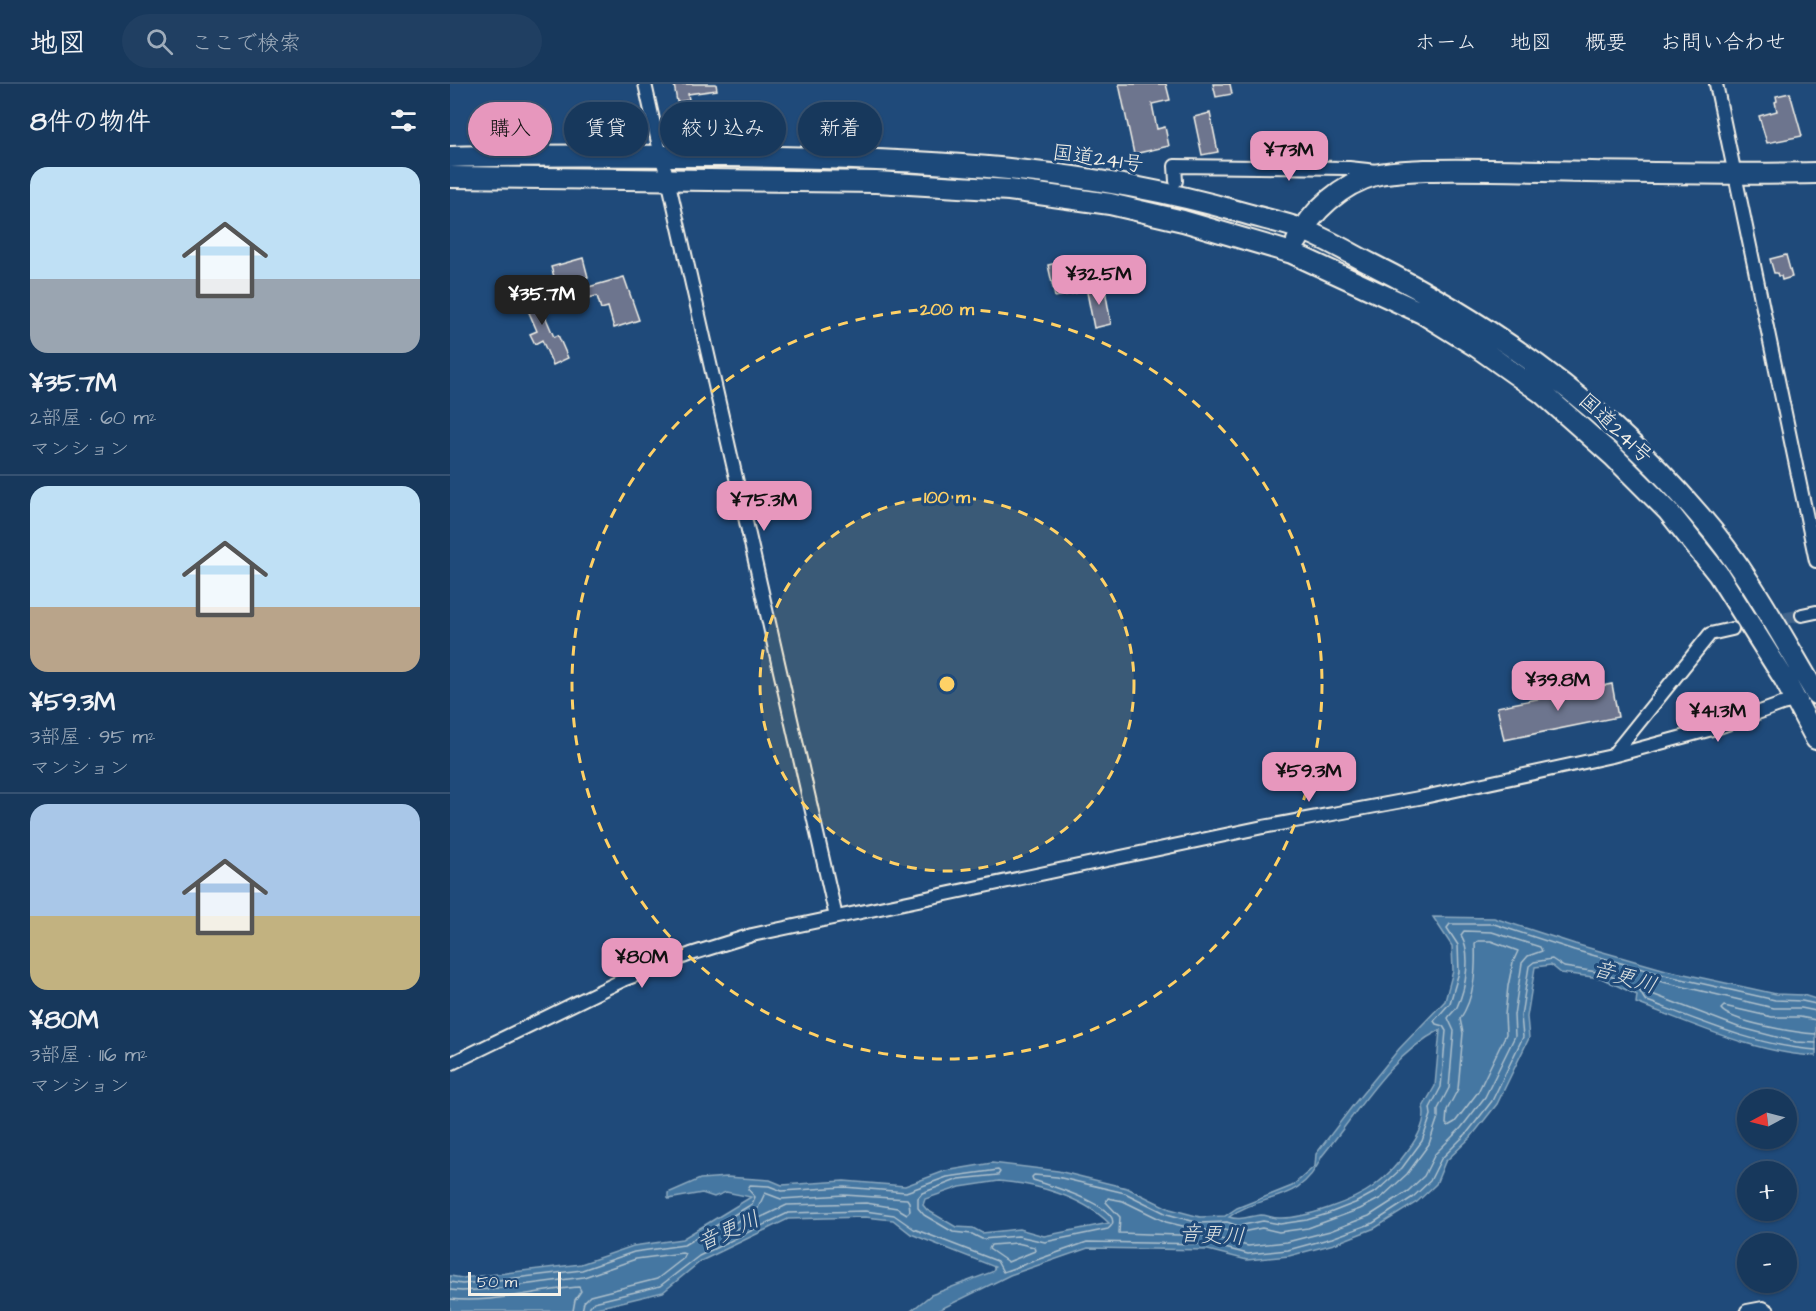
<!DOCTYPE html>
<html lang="ja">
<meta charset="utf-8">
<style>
:root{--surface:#17385c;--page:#203f62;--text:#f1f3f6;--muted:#9eacbb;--line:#365272;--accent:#e797bd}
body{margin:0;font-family:"Architects Daughter","Klee One",sans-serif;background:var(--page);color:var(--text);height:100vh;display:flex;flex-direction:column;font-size:22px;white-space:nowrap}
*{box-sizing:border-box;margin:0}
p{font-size:20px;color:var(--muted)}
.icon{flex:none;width:33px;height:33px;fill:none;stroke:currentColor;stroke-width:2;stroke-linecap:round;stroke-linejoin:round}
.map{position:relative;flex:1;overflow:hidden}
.panel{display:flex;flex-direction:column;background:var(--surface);width:450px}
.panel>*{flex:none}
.hud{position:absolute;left:18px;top:18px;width:570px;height:54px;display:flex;gap:12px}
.needle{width:39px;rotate:263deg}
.controls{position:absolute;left:1287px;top:1005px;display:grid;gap:12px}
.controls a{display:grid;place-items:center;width:60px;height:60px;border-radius:50%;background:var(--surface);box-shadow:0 2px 4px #0004,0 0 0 2px var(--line);font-size:30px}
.scale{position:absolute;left:18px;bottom:15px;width:93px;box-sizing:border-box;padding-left:6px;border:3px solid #f4f1e8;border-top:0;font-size:16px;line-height:21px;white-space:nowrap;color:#f4f1e8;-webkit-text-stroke:4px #1f4a7a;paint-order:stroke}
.price{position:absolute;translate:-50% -51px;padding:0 14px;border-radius:12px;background:var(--accent);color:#111;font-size:20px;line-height:39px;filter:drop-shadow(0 2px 3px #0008)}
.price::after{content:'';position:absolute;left:50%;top:36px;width:18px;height:14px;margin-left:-9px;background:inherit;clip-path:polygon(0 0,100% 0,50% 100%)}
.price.current{background:#222;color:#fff}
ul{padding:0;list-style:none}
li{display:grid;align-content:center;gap:12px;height:318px;padding:0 30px}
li+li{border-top:2px solid var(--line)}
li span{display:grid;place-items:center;height:186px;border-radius:18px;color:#555}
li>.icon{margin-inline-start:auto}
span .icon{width:108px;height:108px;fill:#fffc;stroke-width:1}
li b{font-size:26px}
h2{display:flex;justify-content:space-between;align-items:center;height:72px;padding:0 30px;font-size:26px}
.tag{padding:0 21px;border-radius:27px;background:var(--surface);box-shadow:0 2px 4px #0004,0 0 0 2px var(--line);font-size:21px;line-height:54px}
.tag.current{background:var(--accent);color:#111}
header{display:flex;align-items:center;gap:36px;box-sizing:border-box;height:84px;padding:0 30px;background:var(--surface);border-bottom:2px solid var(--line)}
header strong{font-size:28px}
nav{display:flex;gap:33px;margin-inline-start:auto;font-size:21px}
.search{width:420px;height:54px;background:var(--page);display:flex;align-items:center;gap:15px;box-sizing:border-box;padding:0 21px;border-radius:33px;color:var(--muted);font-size:22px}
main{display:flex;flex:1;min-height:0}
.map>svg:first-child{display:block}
.water{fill:#4577a2;stroke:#8ba8be;stroke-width:1.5;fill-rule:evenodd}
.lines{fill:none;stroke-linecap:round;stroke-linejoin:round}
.shore{stroke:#aec0cc;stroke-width:1.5}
.building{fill:#6d758e;stroke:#f4f1e8;stroke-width:1.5}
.minor-tunnel{stroke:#3f638a;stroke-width:12;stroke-dasharray:12 6;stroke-linecap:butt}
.minor-casing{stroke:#f4f1e8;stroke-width:16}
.trunk-casing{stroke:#f4f1e8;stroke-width:24}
.minor{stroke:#1f4a7a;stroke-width:12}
.trunk{stroke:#1f4a7a;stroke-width:20}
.ring{fill:none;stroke:#ffd166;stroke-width:3;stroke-dasharray:10 8}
.labels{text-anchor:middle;stroke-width:6;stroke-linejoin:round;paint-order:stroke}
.street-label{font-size:21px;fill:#f4f1e8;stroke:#1f4a7a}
.water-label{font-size:22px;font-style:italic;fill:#dadfde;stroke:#1f4a7a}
.centre{fill:#ffd166;stroke:#1f4a7a;stroke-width:3}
.ring-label{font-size:18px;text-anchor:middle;font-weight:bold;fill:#ffd166;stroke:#1f4a7a;stroke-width:6;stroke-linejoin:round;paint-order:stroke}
</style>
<header>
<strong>地図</strong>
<div class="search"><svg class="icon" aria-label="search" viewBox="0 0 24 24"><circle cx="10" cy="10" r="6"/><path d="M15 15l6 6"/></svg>ここで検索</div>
<nav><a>ホーム</a><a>地図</a><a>概要</a><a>お問い合わせ</a></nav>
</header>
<main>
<section class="panel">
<h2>8件の物件<svg class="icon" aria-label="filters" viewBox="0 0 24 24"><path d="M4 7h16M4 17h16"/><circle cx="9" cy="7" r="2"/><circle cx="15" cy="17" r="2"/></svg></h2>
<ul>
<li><span style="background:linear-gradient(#bfe0f5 60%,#9aa5b1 0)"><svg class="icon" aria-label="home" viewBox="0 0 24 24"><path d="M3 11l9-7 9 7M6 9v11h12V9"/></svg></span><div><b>¥35.7M</b><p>2部屋 · 60 m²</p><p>マンション</p></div></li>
<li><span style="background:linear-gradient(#bfe0f5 65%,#b9a48a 0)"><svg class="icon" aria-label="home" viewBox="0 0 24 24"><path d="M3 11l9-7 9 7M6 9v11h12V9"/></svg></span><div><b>¥59.3M</b><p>3部屋 · 95 m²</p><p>マンション</p></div></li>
<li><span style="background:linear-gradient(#a9c7e8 60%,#c2b280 0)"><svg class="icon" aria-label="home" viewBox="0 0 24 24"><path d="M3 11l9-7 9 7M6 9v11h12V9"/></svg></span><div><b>¥80M</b><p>3部屋 · 116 m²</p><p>マンション</p></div></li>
</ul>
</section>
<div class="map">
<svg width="1366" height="1227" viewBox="0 0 1366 1227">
<rect width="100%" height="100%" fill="#1f4a7a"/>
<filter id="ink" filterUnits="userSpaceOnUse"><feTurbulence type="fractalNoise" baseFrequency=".0167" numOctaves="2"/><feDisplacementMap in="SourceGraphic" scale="12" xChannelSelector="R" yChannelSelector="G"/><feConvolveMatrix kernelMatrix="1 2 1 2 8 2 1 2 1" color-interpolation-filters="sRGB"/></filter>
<g filter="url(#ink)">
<path class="water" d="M983 833 1044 834 1125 860 1216 886 1326 910 1353 911 1366 915V972C1303 969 1244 940 1186 919L1187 911 1151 894 1111 889 1101 881 1085 883 1077 933 1079 954 1047 1020 1021 1053 995 1078 986 1100 967 1118 925 1144 884 1160 839 1172 797 1176 758 1166 638 1164 560 1191 487 1227H461L481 1211 542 1188 545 1183 461 1150 443 1136 415 1133 338 1135 251 1177 213 1208 134 1227H0V1192L12 1194 39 1191 131 1180 183 1162 232 1155 301 1113 276 1108 264 1113 252 1109 218 1115V1109L250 1095 277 1093 320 1096 332 1101 394 1097 455 1102 495 1087 542 1079 608 1087 677 1104 720 1125 750 1133 775 1132 787 1124 842 1102 865 1082 866 1070 904 1020 949 965 995 917 1003 887 1002 862ZM990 946 985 1002 973 1023C977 1037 967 1054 959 1065 949 1079 937 1092 924 1102 904 1117 854 1135 829 1134 822 1134 817 1131 811 1131 799 1132 790 1137 779 1133 813 1108 851 1121 872 1072 908 1028 939 972 990 946ZM549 1097C586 1100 631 1112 659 1139L594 1152 569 1145 532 1149 523 1144 506 1143 477 1126 473 1121 475 1115 510 1103Z"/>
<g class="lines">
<path class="shore" d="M1014 847 1042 848 1090 863 1092 867 1078 872 1072 879 1064 931 1065 952 1035 1013 1011 1044 985 1070 974 1092 958 1107 919 1132 880 1147 837 1158 798 1162 759 1152 669 1149 670 1133 656 1118 658 1114 673 1117 716 1138 749 1146H775L787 1149 812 1144 829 1148 858 1144 910 1125 931 1114 957 1090 979 1060 988 1033V1025L999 1004 1004 947 998 934C1000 930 1005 927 1007 923 1016 904 1022 869 1011 851Z
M1028 857H1041L1068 867 1063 878 1058 902 1055 931 1056 950 1028 1008 1005 1038 998 1042 996 1040 997 1026 1008 1005 1013 949 1010 935C1025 913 1026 885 1025 859Z
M1366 927 1351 924H1324L1196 894 1193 897 1202 910 1288 943 1346 958 1366 959
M1366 936 1350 933H1322L1274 922 1271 925C1281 938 1347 949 1366 950
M315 1109 331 1115 394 1111 457 1115 459 1118 460 1127 457 1130 447 1124 416 1119 337 1121 286 1145H283V1140L308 1124Z
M567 1159 584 1163 585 1167 558 1178 539 1165 541 1161Z
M0 1198 12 1200 40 1197 132 1186 184 1168 234 1161 302 1120 305 1113 298 1105 300 1101 319 1102 332 1107 394 1103 456 1108 497 1093 548 1086 550 1088 548 1091 509 1095 472 1109 468 1114V1124L474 1131 503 1148 522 1150 532 1155 568 1152 595 1158 658 1145C684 1126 595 1100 583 1096L582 1093 584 1091 607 1093 675 1109 717 1130 749 1139 777 1138 788 1142 813 1137 830 1140 857 1136 877 1130 905 1119 927 1107 952 1084 972 1057 981 1031 980 1024 991 1003 996 947 993 942 986 940 984 937 1000 919 1009 888 1008 861 997 844 1000 840H1044L1124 866 1214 891 1325 916 1352 917 1366 920
M0 1206 12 1207 41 1205 134 1193 186 1175 232 1169 235 1170 234 1174 207 1195 140 1212 134 1218 132 1227
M0 1215C38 1220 89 1206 129 1203L131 1207 125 1216 123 1227
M139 1227 140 1222 144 1218 210 1202 249 1172 338 1129 415 1127 444 1131 464 1145 547 1177 553 1188 637 1158 759 1160 798 1170 838 1166 882 1154 923 1139 963 1113 980 1097 991 1075 1017 1049 1042 1017 1073 953 1071 932 1079 882 1084 878 1102 875 1114 883 1154 889 1189 906 1195 916C1250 937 1306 962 1366 966"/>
</g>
<path class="building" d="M224 0H266L267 6 238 10 239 16 227 18Z
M669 0H716L720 16 702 20 707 45 715 43 719 62 684 70Z
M763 0H780L782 10 766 13Z
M1340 9 1352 52 1317 59 1309 32 1327 27 1325 18 1327 17 1326 12Z
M760 29 768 68 752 71 744 33Z
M1336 171 1342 193 1332 196 1331 192H1328L1327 189H1324L1320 175Z
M133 174 138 193 107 202 101 183Z
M619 176 626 209 605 213 598 181Z
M174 193 189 236 164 244 158 223 151 225 147 212 138 214 135 204Z
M80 197 104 253 108 251 118 274 103 281 92 256 85 260 80 250 87 247 68 203Z
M648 201 649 206 655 205 661 240 644 244 636 203Z
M1162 600 1168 633 1054 656 1047 623Z"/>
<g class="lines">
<path class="minor-tunnel" d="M1282 545 1352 531"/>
<g class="minor-casing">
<path id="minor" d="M195 0 211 72 218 95 386 833
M1266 0 1366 477
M726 97 725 82 899 84 927 87
M1352 531 1366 528
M1162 672 1266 644 1332 620 1351 616
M0 980 173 896 241 870 302 851 813 743 974 713 1162 672 1260 550 1282 545
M1297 1227 1313 1224 1318 1227"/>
</g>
<g class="trunk-casing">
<path id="trunk" d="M0 73C92 70 184 72 275 72 448 74 624 80 790 128 810 134 831 138 851 145 875 154 898 168 921 180 1045 242 1160 326 1250 432 1297 486 1330 549 1366 610
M0 93 426 98 559 106 660 120 733 137 842 169 972 229 1027 263 1092 309 1163 372 1218 427 1268 490 1335 596 1366 655
M847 157C861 127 892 100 925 91 941 87 958 87 975 86 1014 85 1053 86 1093 87 1184 89 1275 91 1366 89"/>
</g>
<use href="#minor" class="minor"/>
<use href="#trunk" class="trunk"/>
</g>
</g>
<circle cx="497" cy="600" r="187" fill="#ffd166" fill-opacity=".12"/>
<g class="ring">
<circle cx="497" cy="600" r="187"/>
<circle cx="497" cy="600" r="375"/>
</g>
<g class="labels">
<g class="street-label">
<text transform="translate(648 74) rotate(8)" y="7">国道241号</text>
<text transform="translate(1166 344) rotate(43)" y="7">国道241号</text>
</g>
<g class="water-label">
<text transform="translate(1175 892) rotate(17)" y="8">音更川</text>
<text transform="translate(278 1146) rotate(-24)" y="8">音更川</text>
<text transform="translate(762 1150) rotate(3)" y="8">音更川</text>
</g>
</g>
<circle cx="497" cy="600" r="9" class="centre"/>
<g class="ring-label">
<text x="497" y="231">200 m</text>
<text x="497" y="419">100 m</text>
</g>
</svg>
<div class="controls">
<a><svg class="needle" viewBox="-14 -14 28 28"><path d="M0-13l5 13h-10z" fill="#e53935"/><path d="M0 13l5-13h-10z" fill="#9eacbb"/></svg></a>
<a>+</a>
<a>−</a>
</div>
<div class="scale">50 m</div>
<b class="price" style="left:839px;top:98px">¥73M</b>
<b class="price" style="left:649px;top:222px">¥32.5M</b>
<b class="price current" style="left:92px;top:242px">¥35.7M</b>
<b class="price" style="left:314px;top:448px">¥75.3M</b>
<b class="price" style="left:1108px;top:628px">¥39.8M</b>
<b class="price" style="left:1268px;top:659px">¥41.3M</b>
<b class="price" style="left:859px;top:719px">¥59.3M</b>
<b class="price" style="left:192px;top:905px">¥80M</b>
<div class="hud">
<a class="tag current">購入</a>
<a class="tag">賃貸</a>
<a class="tag">絞り込み</a>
<a class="tag">新着</a>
</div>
</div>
</main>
